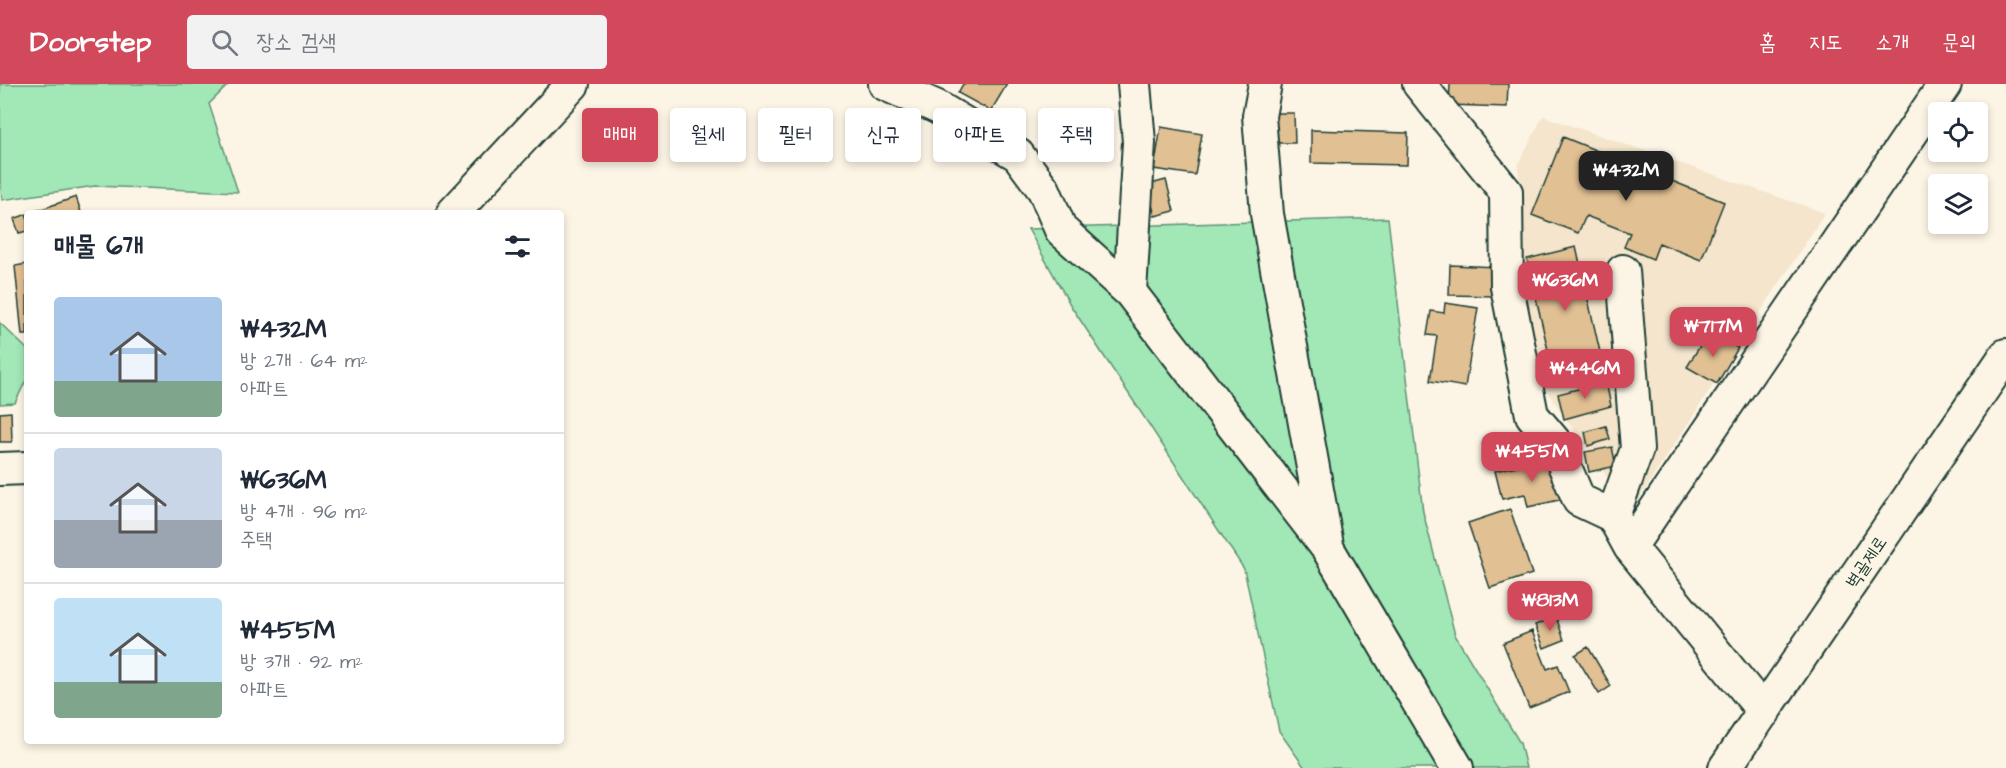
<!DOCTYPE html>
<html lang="ko">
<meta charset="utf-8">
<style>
:root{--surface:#fff;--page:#f2f2f3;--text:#1f2937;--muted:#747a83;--line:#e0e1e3;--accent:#d1495b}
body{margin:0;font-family:"Architects Daughter","Poor Story",sans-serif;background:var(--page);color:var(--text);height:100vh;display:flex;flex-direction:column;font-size:22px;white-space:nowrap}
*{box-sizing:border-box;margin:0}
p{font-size:20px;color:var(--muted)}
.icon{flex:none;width:33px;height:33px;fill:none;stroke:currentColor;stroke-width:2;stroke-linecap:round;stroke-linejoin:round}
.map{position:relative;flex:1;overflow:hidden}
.drawer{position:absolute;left:24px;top:126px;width:540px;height:534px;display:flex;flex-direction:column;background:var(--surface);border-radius:6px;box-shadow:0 3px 9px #0003}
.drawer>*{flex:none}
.banner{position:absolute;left:582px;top:24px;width:570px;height:54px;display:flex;gap:12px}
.tools{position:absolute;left:1928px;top:18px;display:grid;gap:12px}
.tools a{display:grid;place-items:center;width:60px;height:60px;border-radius:6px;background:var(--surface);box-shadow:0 3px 9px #0003;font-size:30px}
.price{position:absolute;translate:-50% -51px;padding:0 14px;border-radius:12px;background:var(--accent);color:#fff;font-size:20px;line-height:39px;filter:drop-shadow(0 2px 3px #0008)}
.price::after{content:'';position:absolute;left:50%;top:36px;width:18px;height:14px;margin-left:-9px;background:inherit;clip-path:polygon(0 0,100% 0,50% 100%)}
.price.current{background:#222;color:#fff}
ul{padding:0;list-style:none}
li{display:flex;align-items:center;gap:18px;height:150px;padding:0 30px}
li+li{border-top:2px solid var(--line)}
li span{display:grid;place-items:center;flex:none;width:168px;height:120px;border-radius:6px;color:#555}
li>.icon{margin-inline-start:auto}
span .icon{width:72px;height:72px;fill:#fffc;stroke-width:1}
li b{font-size:26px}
h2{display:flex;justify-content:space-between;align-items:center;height:72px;padding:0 30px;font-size:26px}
.tag{padding:0 21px;border-radius:6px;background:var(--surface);box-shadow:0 3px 9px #0003;font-size:21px;line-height:54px}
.tag.current{background:var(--accent);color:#fff}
header{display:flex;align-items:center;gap:36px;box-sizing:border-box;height:84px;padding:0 30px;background:var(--accent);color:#fff}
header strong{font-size:28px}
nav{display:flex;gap:33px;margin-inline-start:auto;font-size:21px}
.search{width:420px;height:54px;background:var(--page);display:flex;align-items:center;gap:15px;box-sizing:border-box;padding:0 21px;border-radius:6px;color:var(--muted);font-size:22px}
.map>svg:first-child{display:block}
.built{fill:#f4e5cc}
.green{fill:#a1e8b6;stroke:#609275;stroke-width:1.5}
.building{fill:#e1c093;stroke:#1f3d34;stroke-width:1.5}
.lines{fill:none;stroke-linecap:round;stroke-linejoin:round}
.minor-casing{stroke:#1f3d34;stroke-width:36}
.minor{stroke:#fcf5e5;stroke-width:32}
.labels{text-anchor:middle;stroke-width:6;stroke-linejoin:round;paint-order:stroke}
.street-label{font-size:18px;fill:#1f3d34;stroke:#fcf5e5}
</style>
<header>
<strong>Doorstep</strong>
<div class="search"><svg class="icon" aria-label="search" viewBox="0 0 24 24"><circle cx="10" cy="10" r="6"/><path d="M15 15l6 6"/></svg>장소 검색</div>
<nav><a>홈</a><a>지도</a><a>소개</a><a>문의</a></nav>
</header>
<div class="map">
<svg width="2006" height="684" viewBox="0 0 2006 684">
<rect width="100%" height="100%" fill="#fcf5e5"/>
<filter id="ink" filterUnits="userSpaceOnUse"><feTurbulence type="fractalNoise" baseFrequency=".0167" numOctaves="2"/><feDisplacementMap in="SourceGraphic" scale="12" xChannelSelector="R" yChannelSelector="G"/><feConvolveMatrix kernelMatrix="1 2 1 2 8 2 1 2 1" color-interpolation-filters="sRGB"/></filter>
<g filter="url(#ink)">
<path class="built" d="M1543 32 1825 129 1631 427 1532 286 1518 81Z"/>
<path class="green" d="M0 0H229L209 20 238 108 95 102 2 116 0 95Z
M1388 134 1423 428 1455 551 1520 659 1526 684H1305L1279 647 1244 485 1071 222 1028 145Z
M0 239 27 265V294L15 319 0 320Z"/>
<path class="building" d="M963 0H1007L991 27 958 9Z
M1450 0H1508L1507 23 1449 21Z
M1274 29H1294L1295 59H1274Z
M1161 43 1202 50 1195 91 1154 85Z
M1311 46 1408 49 1407 81 1311 79Z
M1563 53 1724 118 1701 176 1659 159 1653 175 1624 163 1630 149 1586 132 1578 149 1532 131Z
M1166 96 1174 127 1155 132 1147 101Z
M76 113 81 128 78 129H30Z
M27 130V147L19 149 14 135Z
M1576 163 1603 281 1554 292 1527 175Z
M27 180V251H22L15 182Z
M1450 181 1498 183 1496 212 1449 211Z
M1445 219 1478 224 1465 303 1430 297 1437 252 1427 251 1431 227 1444 229Z
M1709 247 1738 264 1717 300 1687 283Z
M1606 298 1611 322 1564 335 1558 310Z
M11 328 12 358H0V329Z
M1606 342 1610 355 1588 362 1585 348Z
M1612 363 1616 382 1589 388 1585 368Z
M1552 374 1568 414 1528 423 1525 410 1502 415 1495 387Z
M1510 425 1532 490 1490 504 1468 439Z
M1556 533 1564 556 1544 564 1535 541Z
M1532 547 1547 585 1558 581 1569 608 1529 624 1503 559Z
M1588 563 1611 602 1599 610 1575 571Z"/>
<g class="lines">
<g class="minor-casing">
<path id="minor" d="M885 0 937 23 1018 71 1044 106 1061 146 1130 208 1328 465 1457 684
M1265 0 1259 32 1267 130 1327 461
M1419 0 1506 108 1507 203 1532 331 1554 357 1579 416 1613 432 1630 463 1764 628
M453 129 573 0
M1130 208 1139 58 1134 0
M0 385 27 384
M1613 432 1637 365 1623 187
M1630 463 1945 0
M1725 684 2006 271"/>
</g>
<use href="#minor" class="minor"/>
</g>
</g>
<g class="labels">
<g class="street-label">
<text transform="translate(1866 478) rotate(-56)" y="6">벽골제로</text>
</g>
</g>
</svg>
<div class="tools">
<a><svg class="icon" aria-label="locate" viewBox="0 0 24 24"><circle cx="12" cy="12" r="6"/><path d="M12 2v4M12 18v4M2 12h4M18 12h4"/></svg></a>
<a><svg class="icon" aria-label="layers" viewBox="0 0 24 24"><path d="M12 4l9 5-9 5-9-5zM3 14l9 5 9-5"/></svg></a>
</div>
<b class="price current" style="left:1626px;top:118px">₩432M</b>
<b class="price" style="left:1565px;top:228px">₩636M</b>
<b class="price" style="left:1713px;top:274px">₩717M</b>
<b class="price" style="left:1585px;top:316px">₩446M</b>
<b class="price" style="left:1532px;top:399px">₩455M</b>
<b class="price" style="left:1550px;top:548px">₩813M</b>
<div class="banner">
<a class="tag current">매매</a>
<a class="tag">월세</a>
<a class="tag">필터</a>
<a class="tag">신규</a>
<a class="tag">아파트</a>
<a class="tag">주택</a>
</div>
<section class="drawer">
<h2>매물 6개<svg class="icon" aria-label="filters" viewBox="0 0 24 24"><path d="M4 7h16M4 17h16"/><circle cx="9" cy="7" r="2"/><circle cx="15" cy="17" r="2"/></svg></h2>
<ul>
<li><span style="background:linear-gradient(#a9c7e8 70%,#7fa58c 0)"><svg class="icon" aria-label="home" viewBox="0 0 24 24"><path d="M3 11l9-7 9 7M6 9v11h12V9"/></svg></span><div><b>₩432M</b><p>방 2개 · 64 m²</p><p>아파트</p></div></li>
<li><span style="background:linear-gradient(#c9d6e8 60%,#9aa5b1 0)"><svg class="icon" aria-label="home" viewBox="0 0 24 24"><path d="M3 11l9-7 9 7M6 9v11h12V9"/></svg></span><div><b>₩636M</b><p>방 4개 · 96 m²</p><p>주택</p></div></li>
<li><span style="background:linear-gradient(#bfe0f5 70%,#7fa58c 0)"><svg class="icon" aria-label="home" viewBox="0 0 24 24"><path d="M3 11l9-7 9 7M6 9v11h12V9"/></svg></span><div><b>₩455M</b><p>방 3개 · 92 m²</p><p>아파트</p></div></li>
</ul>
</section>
</div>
